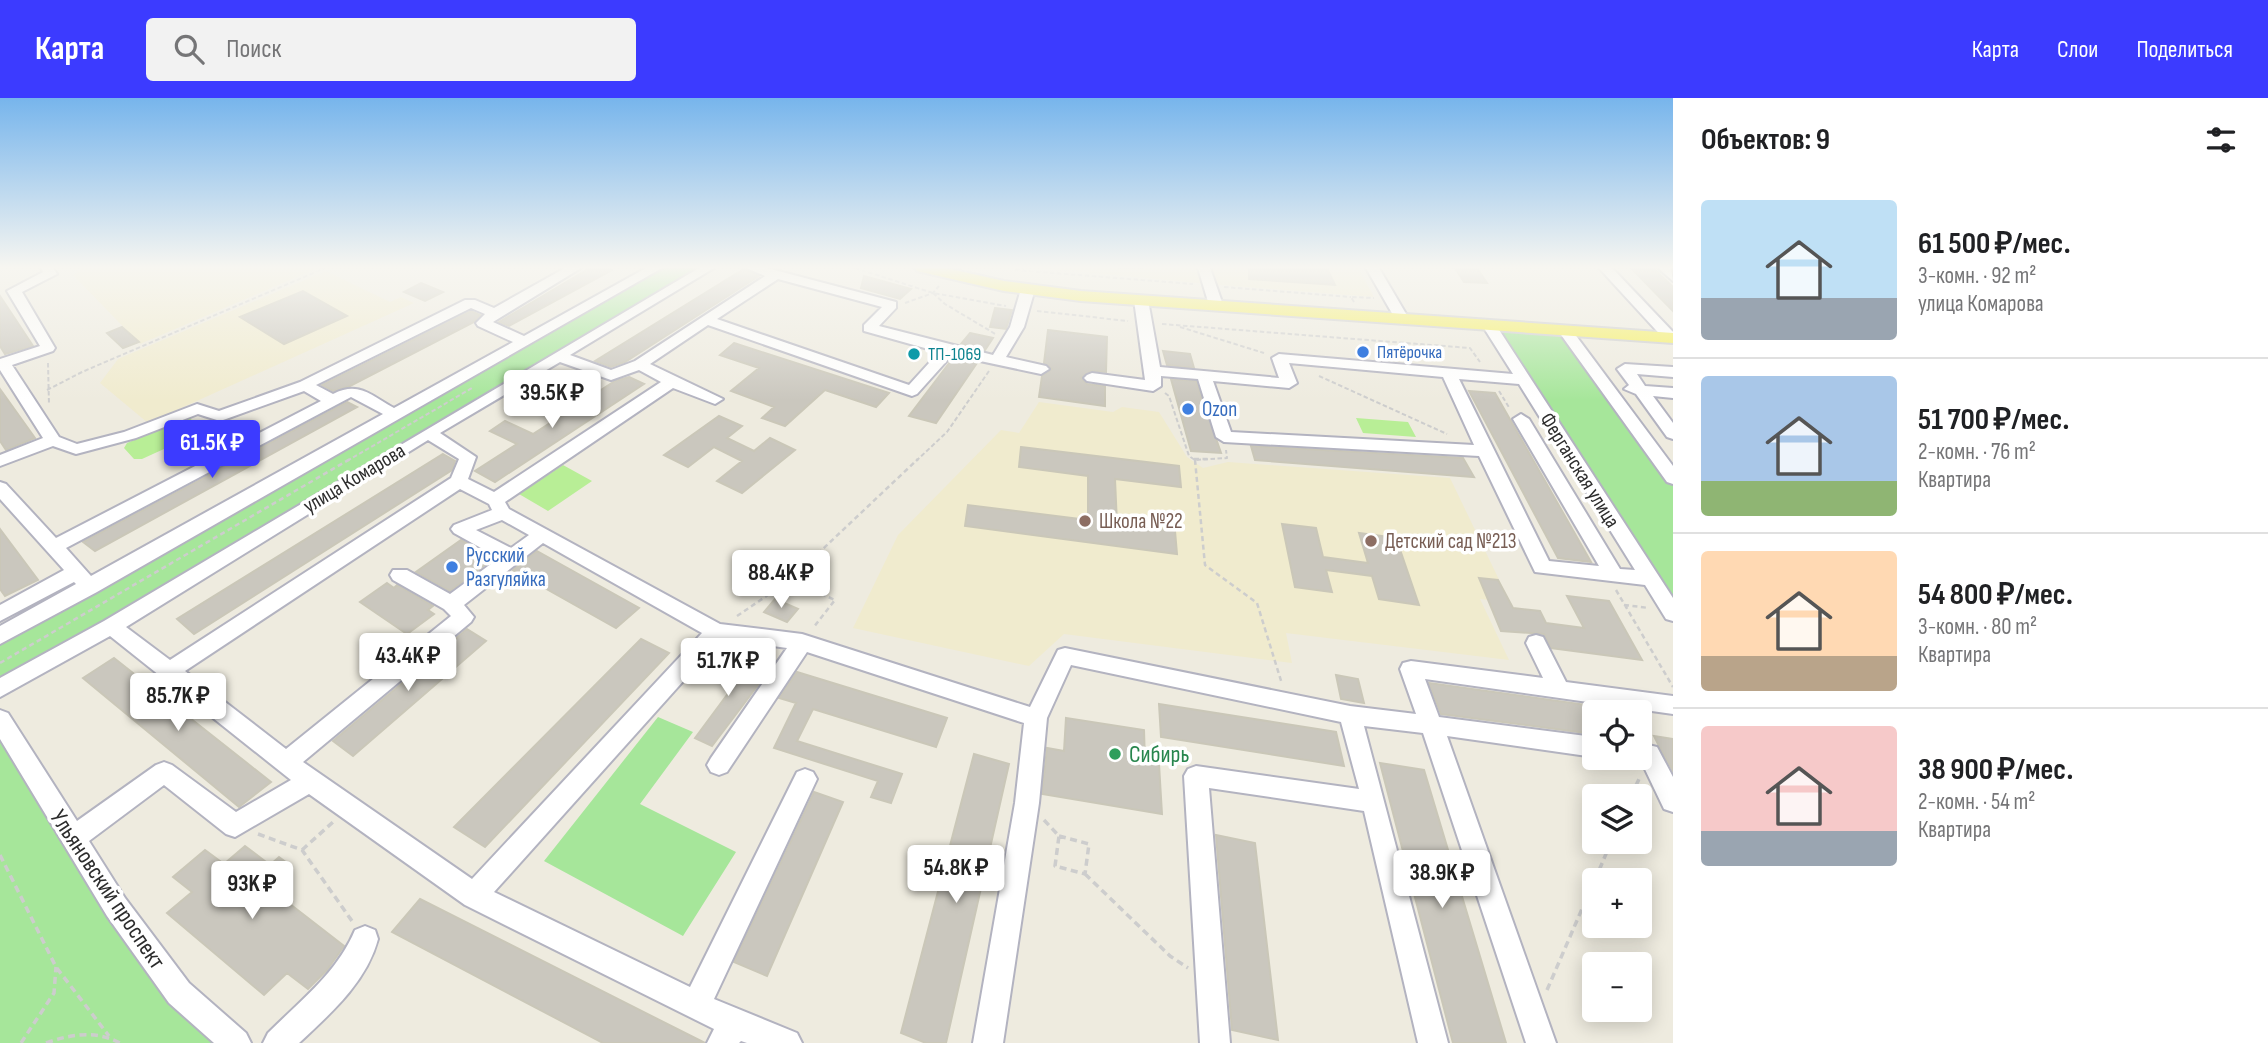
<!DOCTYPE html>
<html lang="ru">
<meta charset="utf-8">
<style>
:root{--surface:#fff;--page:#f2f2f2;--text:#202124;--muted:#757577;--line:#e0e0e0;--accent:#3c3bff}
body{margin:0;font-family:"Sofia Sans Condensed",sans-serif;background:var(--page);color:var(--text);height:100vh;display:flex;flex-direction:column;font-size:26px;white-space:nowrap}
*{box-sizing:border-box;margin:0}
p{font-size:23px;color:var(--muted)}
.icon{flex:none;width:38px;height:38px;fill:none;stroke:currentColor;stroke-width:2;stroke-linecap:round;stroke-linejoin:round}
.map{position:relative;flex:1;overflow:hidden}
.drawer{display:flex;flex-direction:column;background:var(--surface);width:595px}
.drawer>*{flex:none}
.controls{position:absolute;left:1582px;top:602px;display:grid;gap:14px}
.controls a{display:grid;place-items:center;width:70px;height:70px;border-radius:7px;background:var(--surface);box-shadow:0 4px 18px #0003;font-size:35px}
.price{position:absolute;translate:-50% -60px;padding:0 16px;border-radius:7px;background:#fff;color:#222;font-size:23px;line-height:46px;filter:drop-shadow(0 2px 4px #0008)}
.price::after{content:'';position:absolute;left:50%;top:42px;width:21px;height:16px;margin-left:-10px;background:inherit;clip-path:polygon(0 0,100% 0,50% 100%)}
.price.selected{background:var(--accent);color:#fff}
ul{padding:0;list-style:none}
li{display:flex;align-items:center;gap:21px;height:175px;padding:0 28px}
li+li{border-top:2px solid var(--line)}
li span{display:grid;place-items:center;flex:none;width:196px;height:140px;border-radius:7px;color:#555}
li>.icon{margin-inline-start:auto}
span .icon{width:84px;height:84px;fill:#fffc;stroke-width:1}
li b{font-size:30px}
h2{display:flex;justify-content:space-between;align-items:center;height:84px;padding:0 28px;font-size:30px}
header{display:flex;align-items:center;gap:42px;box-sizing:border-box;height:98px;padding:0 35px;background:var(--accent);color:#fff}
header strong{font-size:33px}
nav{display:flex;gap:38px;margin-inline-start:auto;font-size:24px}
.search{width:490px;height:63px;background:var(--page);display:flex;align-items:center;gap:18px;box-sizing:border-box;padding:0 24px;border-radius:7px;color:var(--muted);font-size:26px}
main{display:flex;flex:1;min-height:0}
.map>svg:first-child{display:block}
.education{fill:#f0ebce}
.green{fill:#a6e69a}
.pitch{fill:#b8ee96}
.building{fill:#cac7be;stroke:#cac7b8;stroke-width:2}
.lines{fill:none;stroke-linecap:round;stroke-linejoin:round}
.minor-casing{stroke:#b3b3c0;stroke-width:4}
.major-casing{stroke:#cdcdcd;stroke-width:4}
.path-far2{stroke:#cdcdcd;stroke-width:2;stroke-dasharray:4.5 2.5;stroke-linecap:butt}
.path-far1{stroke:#cdcdcd;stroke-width:2.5;stroke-dasharray:5 3.5;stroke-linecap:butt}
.path{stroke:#cdcdcd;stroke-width:3.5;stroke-dasharray:7 4.5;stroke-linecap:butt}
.minor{fill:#fff;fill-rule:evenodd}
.major{fill:#f5ef5d;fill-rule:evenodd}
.shop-dot{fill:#3f7fe0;stroke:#fff;stroke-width:2.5}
.culture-dot{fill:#0f9aa8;stroke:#fff;stroke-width:2.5}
.education-dot{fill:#8d6e63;stroke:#fff;stroke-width:2.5}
.leisure-dot{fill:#2e9e5b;stroke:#fff;stroke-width:2.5}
.labels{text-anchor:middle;stroke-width:7;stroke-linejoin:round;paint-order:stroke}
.far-shop-label{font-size:18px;fill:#366cbe;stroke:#fff;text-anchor:start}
.far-culture-label{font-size:18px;fill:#0d838f;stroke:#fff;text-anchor:start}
.shop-label{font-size:21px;fill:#366cbe;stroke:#fff;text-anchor:start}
.street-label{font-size:21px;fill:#2d2d2d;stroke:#fff}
.education-label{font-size:21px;fill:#785e54;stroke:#fff;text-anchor:start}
.near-leisure-label{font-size:24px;fill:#27864d;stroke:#fff;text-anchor:start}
.near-street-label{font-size:24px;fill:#2d2d2d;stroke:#fff}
</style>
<header>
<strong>Карта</strong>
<div class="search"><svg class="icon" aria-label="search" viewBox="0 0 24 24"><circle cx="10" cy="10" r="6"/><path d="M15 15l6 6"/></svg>Поиск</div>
<nav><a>Карта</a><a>Слои</a><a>Поделиться</a></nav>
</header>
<main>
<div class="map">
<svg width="1673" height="945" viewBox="0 0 1673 945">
<rect width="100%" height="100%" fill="#eeebdf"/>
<path class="education" d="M83 170H318L140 246 73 177Z
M1042 170H1358L1374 199 1208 186Z
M326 173 390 204 401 199 414 205 148 325 100 285 118 261Z
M1039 304 1113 314 1122 309 1159 314 1187 359 1203 370 1228 364 1450 380 1505 494 1491 493 1489 502 1480 501 1509 562 1286 535 1292 565 1064 536 1029 568 853 530 898 437 1001 332 1019 335Z"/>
<path class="green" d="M656 170H708L0 590V538Z
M1489 227 1566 234 1673 380V516Z
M658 619 693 634 640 706 736 754 683 838 544 763Z
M0 621 72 741 236 945H0Z"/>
<path class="pitch" d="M188 319 202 330 199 335 142 361H134L124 350 127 345Z
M1356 320 1408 324 1416 339 1363 335Z
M563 367 592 383 548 413 519 396Z"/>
<path class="building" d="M590 170H610L612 172 509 228 499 224Z
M1249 170H1327L1335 187 1249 181Z
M1455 170H1477L1487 185 1464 184Z
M1631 170H1653L1673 189V213Z
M744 171 759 178 625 264 611 269 595 263Z
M864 178 911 191 900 201 861 190Z
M421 185 443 194 425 203 404 194Z
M303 193 347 218 284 246 240 219Z
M0 198 33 248 5 256 0 248Z
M995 210 1012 212 1006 231 990 229Z
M471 213 480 217 474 224 350 288 333 293 322 287Z
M122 229 139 244 123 250 107 235Z
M1048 232 1107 239 1106 274 1091 273 1081 280 1087 286 1105 288V308L1039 299 1042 278 1052 271 1044 265Z
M970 235 993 240 985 252 961 246Z
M734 245 889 295 876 309 825 292 785 328 762 320 774 309 731 293 759 270 720 257Z
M1163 253 1190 256 1194 270 1167 267Z
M953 260 977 265 936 325 909 318Z
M629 279 644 286 495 384 475 373 517 346 490 333 505 323 533 336 615 283Z
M1171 281 1196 283 1221 355 1191 353Z
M0 291 35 340 6 352 0 343Z
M1469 293 1495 295 1591 464 1558 460Z
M347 304 357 309 95 453 83 444Z
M719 318 742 328 727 340 754 353 770 340 795 352 742 395 717 383 742 363 714 349 688 369 664 357Z
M1251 348 1463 360 1474 379 1255 362Z
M1021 349 1179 368 1181 389 1115 381 1117 426 1175 433 1177 456 965 428 968 407 1088 422V378L1019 369Z
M443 356 455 363 452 372 194 536 177 521Z
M1282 426 1316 430 1323 459 1368 465 1359 435 1396 440 1419 507 1379 501 1372 478 1326 472 1332 494 1295 489Z
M0 431 38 482 5 498 0 491Z
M461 442 494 460 450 493 416 474Z
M537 453 639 510 616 530 513 472Z
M1479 480 1498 482 1513 510 1540 513 1546 525 1584 530 1567 498 1609 503 1642 562 1551 550 1544 536 1501 533Z
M387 485 394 490 397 487 433 508 428 512 434 516 407 536 360 504Z
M775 501 798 511 787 524 764 514Z
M467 531 486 543 353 658 333 643Z
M641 541 669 555 485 749 454 729Z
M712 559 744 574 746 571 764 579 712 648 695 640 735 586 702 570Z
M114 560 271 684 239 709 83 580Z
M797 574 947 620 936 649 813 611 797 643 902 676 891 705 871 699 878 683 774 650 796 605 779 600Z
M1336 577 1358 581 1364 605 1341 601Z
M1429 585 1594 608V636L1441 616Z
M1159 606 1336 634 1344 668 1161 639Z
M1066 620 1144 632 1145 664 1159 666 1162 716 1042 696 1047 650 1064 653Z
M1654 638 1673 641V673L1659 648Z
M974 656 1009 666 946 945H926L901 935Z
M1380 665 1424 672 1506 945H1453Z
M814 694 843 704 767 878 734 864Z
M1216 737 1255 745 1278 942 1232 932Z
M245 748 270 767 279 759 291 768 268 789 344 848 327 872 308 891 287 875 264 897 167 815 192 794 173 779 205 752 224 766Z
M420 801 705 945H603L392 834Z"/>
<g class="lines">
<g class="minor-casing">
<path id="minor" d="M41 170H53L57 176 22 194 55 250 53 253 12 267 59 339 77 346 124 334 197 306 219 313 300 284 465 202H475L494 210 565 170H581L493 224 524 238 646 170H662L97 494 0 546V528L76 486 74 484 0 523V507L64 472 0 401V384L6 386 56 440 321 303 304 293 226 321 220 323 198 316 136 340 76 356 53 348 0 368V357L43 340 0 272V261L40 248 7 193 43 174ZM471 210 485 216 476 225 478 228 513 244 394 310C370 297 359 283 333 296L316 287ZM351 299 383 316 91 478 66 450Z
M699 170H714L570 257 611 272 635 263 765 178 746 170H767L896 204V210L879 228 993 257 1010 229 1021 191 1023 188H1033L1035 191 1024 229 1006 259 1046 268 1049 271 1041 276 952 257 917 296 912 298 708 227 650 266 723 301 715 306 673 290 505 404 509 411 720 526 802 536 1030 609 1058 552 1065 550 1350 608 1416 616 1400 571 1403 565 1411 563 1543 580 1526 545 1529 539 1536 537 1543 539 1566 584 1673 598V616L1425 581 1439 619 1594 639V659L1447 638 1556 945H1526L1423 635 1364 628 1448 945H1418L1364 713 1209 690 1230 945H1200L1184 678 1188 671 1196 668 1359 691 1341 624 1071 567 1047 620 1039 705 1003 945H973L1015 705 1024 625 807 554 727 674 719 677 711 674 707 667 711 660 787 550 721 541 494 794 690 889 797 674 805 671 813 674 817 681 714 901 797 935 802 945H747L741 943 739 945H707L714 931 465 807 309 696 235 739 226 736 164 687 89 743 125 800 189 885 246 935 251 945H214L169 905 107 818 0 641V612L8 615 77 723 156 667 164 664 172 667 236 714 291 682 110 538 0 599V580L104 523ZM778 181 882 209 864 227V233L939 254 909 287 717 221ZM560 264 611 282 639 272 661 284 494 394 468 381 476 359 440 335ZM428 342 459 361 451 380 170 562 126 529ZM460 391 489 406 492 412 454 427 451 431 454 435 499 460 450 496 407 472H393L390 477 393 482 444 511 451 518 286 651 185 573ZM502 422 529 437 511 450 476 432ZM543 445 702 535 472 781 303 664 471 524 474 519 464 507Z
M1198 170H1210L1223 207 1221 210 1216 211 1209 207Z
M1366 170H1379L1409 221 1407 224H1397Z
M1599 170H1612L1673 234V244L1666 243Z
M1658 170H1671L1673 183Z
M1141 198 1148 202 1160 269 1279 280 1272 260 1279 256 1513 276 1482 227 1484 224H1494L1673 500V523L1666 521 1645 487 1535 474 1479 358 1224 344 1216 339 1198 281 1161 278V288L1153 293 1087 283 1084 280 1087 277 1092 275 1145 282 1134 202ZM1289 265 1443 279 1474 347 1231 334 1213 283 1289 290 1297 285ZM1459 281 1519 286 1635 472 1620 471 1529 321 1521 316 1513 321 1599 468 1549 463Z
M1566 230 1571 231 1673 368V386L1667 384 1559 234Z
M1625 266 1673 269V279L1637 276 1645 288 1673 290V300L1653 298 1673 325V341L1667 339 1636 296 1624 291 1629 287 1617 271Z
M1640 645 1657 649 1673 679V714L1664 711 1642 665 1631 660H1640Z
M365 828 375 832 378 841C366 885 331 915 299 945H263L268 935C301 902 337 875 355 832Z"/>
</g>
<g class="major-casing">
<path id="major" d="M915 170H946L1004 183 1081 193 1673 235V245L1081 203 1004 193 917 173Z"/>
</g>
<path class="path-far2" d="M855 170 933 195 1006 208
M1117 170H1145
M1015 172 1193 186
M1224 189 1351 199
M933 195 945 206 997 237
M1354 204 1351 199 1374 200
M905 205 933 195 939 188
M1037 213 1128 223
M1162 226 1470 250 1480 264
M1180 229 1264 255
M48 265 49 307
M1319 278 1447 336
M47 292 82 274 325 170
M1499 293 1510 311
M1165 295 1169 298 1189 358 1195 362 1227 360 1226 352
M347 363 472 290
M916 363 947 334 989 273"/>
<path class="path-far1" d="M1194 361H1208
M1195 362 1205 467 1257 505 1282 586
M790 482 835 502 813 530
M1616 492 1673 589
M1624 507 1649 510
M737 518 790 482 918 361
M0 565 350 361"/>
<path class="path" d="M1631 698 1640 679
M1044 722 1059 738
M258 736 302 752 352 823
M1059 738 1089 746 1085 776 1055 768Z
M302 752 333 724
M0 757 56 869 109 938
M1085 776 1170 858 1188 870
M1595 782 1611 744
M1547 892 1594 783
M21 945 54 895 56 869
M46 945C72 936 95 932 120 945"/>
<use href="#minor" class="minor"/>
<use href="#major" class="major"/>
</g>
<linearGradient id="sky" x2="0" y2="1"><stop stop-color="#77b5ec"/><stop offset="0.56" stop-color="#f7f6f1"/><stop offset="1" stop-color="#f7f6f1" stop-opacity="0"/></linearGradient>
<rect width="1673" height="302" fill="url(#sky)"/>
<g class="shop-dot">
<circle cx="1363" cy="254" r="7"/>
<circle cx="1188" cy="311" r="7"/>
<circle cx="452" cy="469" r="7"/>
</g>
<circle class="culture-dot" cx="914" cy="256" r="7"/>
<g class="education-dot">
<circle cx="1085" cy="423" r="7"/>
<circle cx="1371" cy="443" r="7"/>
</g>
<circle class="leisure-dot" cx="1115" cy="656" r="7"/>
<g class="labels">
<g class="far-shop-label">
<text x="1377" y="260">Пятёрочка</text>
</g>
<g class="far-culture-label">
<text x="928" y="262">ТП-1069</text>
</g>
<g class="shop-label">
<text x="1202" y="318">Ozon</text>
<text x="466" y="464">Русский<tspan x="466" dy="24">Разгуляйка</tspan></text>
</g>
<g class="street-label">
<text transform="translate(1580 372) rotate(58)" y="7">Ферганская улица</text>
<text transform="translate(354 380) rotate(-31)" y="7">улица Комарова</text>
</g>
<g class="education-label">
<text x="1099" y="430">Школа №22</text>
<text x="1385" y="450">Детский сад №213</text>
</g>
<g class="near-leisure-label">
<text x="1129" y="664">Сибирь</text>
</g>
<g class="near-street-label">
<text transform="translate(108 791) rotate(56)" y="8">Ульяновский проспект</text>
</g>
</g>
</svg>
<div class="controls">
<a><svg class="icon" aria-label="locate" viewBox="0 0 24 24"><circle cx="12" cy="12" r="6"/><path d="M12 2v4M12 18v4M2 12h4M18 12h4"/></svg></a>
<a><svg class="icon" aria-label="layers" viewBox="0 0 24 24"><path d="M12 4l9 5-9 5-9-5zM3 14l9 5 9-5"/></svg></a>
<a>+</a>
<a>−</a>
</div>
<b class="price" style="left:552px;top:332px">39.5K ₽</b>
<b class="price selected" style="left:212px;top:382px">61.5K ₽</b>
<b class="price" style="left:781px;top:512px">88.4K ₽</b>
<b class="price" style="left:408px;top:595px">43.4K ₽</b>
<b class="price" style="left:728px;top:600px">51.7K ₽</b>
<b class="price" style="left:178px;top:635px">85.7K ₽</b>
<b class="price" style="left:956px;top:807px">54.8K ₽</b>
<b class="price" style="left:1442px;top:812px">38.9K ₽</b>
<b class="price" style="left:252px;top:823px">93K ₽</b>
</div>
<section class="drawer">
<h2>Объектов: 9<svg class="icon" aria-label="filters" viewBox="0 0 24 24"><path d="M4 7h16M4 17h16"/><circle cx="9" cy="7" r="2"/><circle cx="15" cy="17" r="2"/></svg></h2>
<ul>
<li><span style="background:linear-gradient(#bfe0f5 70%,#9aa5b1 0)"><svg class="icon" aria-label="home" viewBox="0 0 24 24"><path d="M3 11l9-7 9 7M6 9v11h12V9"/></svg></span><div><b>61 500 ₽/мес.</b><p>3-комн. · 92 m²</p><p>улица Комарова</p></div></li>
<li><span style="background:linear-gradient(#a9c7e8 75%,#8fb573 0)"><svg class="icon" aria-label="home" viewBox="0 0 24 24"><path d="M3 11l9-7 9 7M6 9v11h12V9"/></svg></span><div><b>51 700 ₽/мес.</b><p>2-комн. · 76 m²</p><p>Квартира</p></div></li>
<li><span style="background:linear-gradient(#ffd9b3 75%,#b9a48a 0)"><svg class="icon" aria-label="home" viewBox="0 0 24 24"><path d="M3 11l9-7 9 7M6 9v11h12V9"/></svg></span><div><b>54 800 ₽/мес.</b><p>3-комн. · 80 m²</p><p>Квартира</p></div></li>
<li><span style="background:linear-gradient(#f6c9c9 75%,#9aa5b1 0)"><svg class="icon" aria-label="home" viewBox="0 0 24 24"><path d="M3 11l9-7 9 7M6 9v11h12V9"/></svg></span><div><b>38 900 ₽/мес.</b><p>2-комн. · 54 m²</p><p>Квартира</p></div></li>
</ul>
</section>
</main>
